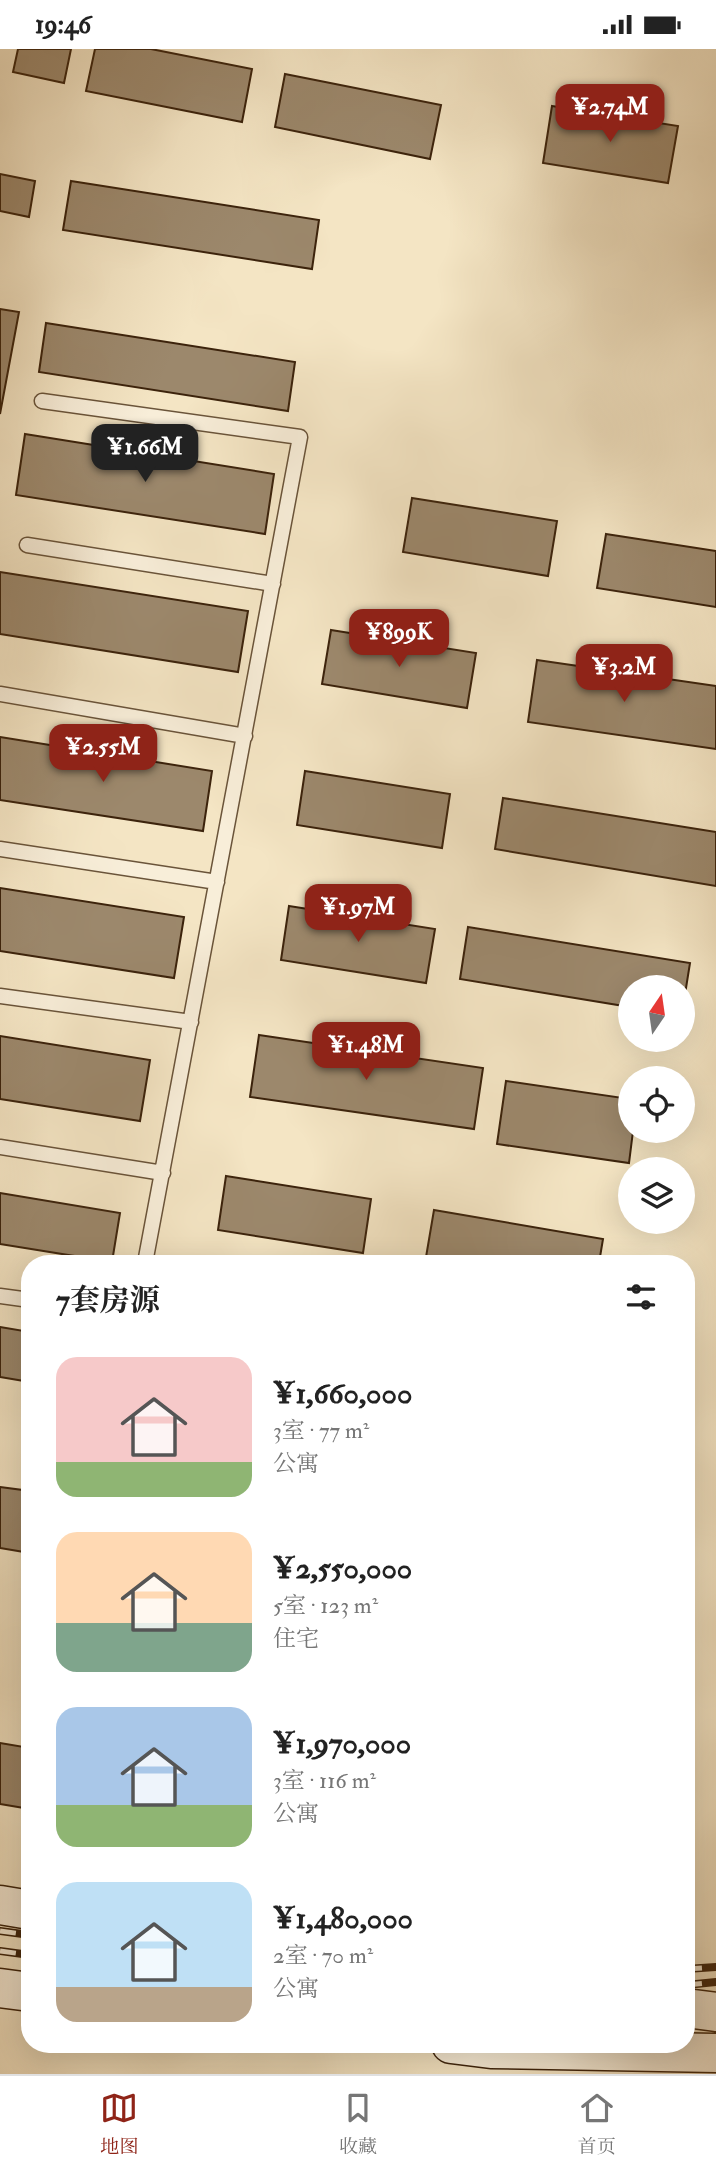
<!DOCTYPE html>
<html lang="zh">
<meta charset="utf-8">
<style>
:root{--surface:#fff;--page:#f2f2f2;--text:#222;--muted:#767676;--line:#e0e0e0;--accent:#8f2418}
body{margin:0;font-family:"IM FELL Double Pica","Noto Serif SC",serif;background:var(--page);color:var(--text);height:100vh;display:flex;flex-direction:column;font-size:26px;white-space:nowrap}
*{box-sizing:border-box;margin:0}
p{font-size:23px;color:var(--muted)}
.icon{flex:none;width:38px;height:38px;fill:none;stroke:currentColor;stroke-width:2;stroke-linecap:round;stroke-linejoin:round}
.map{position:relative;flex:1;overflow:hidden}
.details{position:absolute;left:21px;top:1206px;width:674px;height:798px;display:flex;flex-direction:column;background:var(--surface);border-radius:28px;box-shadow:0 7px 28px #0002}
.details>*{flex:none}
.needle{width:46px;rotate:13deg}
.fabs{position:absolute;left:618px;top:926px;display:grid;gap:14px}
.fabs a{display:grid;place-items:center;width:77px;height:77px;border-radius:50%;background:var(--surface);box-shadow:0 7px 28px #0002;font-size:35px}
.price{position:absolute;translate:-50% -60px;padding:0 16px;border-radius:14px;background:var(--accent);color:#fff;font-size:23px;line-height:46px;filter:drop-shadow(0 2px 4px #0008)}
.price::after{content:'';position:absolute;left:50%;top:42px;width:21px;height:16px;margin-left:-10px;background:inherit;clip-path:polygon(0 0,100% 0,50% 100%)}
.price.current{background:#222;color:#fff}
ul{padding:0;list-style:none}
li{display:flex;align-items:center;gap:21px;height:175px;padding:0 35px}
li span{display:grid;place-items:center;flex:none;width:196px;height:140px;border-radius:21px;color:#555}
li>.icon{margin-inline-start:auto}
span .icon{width:84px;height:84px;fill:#fffc;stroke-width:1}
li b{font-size:30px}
h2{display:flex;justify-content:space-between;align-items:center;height:84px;padding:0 35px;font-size:30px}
.status{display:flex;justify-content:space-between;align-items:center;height:49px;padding:0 35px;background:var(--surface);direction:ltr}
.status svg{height:19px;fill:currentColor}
.dock{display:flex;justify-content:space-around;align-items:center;height:98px;border-top:2px solid var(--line);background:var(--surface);font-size:19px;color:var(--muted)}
.dock a{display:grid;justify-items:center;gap:4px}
.dock .current{color:var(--accent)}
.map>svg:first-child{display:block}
.building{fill:#9c886c;stroke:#3c230c;stroke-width:2}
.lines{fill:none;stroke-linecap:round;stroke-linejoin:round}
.service-casing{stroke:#6a543a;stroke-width:17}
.secondary-casing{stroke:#3c230c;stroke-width:41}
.service{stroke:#f8eed9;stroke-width:14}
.secondary{stroke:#f8eed9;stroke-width:38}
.rail-casing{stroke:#3c230c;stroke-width:8}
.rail{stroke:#f8eed9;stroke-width:5;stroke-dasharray:16;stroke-linecap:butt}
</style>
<div class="status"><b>19:46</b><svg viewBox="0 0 49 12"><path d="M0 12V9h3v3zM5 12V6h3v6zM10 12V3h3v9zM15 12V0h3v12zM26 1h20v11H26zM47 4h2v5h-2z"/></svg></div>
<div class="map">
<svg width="716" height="2025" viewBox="0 0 716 2025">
<rect width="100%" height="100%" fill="#f4e5c4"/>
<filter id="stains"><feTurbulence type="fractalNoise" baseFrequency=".00286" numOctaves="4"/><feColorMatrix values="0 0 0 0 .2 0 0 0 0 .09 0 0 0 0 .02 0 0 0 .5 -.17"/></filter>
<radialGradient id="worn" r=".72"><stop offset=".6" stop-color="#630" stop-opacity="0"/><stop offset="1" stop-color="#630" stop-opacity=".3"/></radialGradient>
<path class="building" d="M18 0H71L64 34 13 23Z
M95 0H151L252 20 242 73 86 42Z
M285 25 441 56 430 110 275 78Z
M552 57 678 77 668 134 543 114Z
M0 125 35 132 29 168 0 162Z
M71 132 319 171 312 220 63 181Z
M0 260 19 263 0 365Z
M46 274 295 313 288 362 39 323Z
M25 385 274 425 265 485 16 446Z
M412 449 557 472 548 527 403 503Z
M606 485 716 502V558L597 539Z
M0 523 248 562 238 623 0 585Z
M331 581 476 604 467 659 322 635Z
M537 611 716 637V700L528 673Z
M0 688 212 722 203 782 0 751Z
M305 722 450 745 442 799 297 776Z
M503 749 716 783V837L495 800Z
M0 839 184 868 174 929 0 902Z
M289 857 435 880 426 934 281 911Z
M468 878 690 914 682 964V938H630V958L460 930Z
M259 986 483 1019 474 1080 250 1048Z
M0 987 150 1011 140 1072 0 1050Z
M506 1032 630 1050V1082H633L629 1114 497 1095Z
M226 1127 371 1150 363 1204 218 1181Z
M0 1144 120 1164 112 1213 0 1195Z
M434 1161 603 1190 599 1214H425Z
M0 1278 30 1283V1333L0 1328Z
M0 1438 30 1442V1504L0 1499Z
M0 1694 30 1699V1760L0 1755Z"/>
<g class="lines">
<g class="service-casing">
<path id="service" d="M42 352 300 388 145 1214
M27 496 273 535
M0 645 245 687
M0 800 217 833
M0 947 191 973
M0 1098 163 1124
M0 1247 30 1251"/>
</g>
<g class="secondary-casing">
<path id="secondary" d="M0 1856 30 1861
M0 1939 30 1943
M686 1959 716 1963
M451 1995 491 2000 716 2004"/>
</g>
<use href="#service" class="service"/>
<use href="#secondary" class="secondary"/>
<g class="rail-casing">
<path id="rail" d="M0 1882 30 1886
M0 1902 30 1906
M686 1920 716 1918
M686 1936 716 1933"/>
</g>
<use href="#rail" class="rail"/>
</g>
<rect width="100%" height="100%" filter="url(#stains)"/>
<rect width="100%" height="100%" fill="url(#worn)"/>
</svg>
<div class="fabs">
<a><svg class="needle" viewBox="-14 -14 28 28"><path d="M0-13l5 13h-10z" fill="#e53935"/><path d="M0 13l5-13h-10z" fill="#767676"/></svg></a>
<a><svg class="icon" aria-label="locate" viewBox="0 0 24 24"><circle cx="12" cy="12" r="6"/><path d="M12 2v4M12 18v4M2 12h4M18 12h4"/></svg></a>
<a><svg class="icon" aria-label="layers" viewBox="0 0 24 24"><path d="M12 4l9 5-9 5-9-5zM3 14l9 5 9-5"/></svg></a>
</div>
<b class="price" style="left:610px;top:95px">¥2.74M</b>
<b class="price current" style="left:145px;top:435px">¥1.66M</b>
<b class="price" style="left:399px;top:620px">¥899K</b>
<b class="price" style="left:624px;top:655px">¥3.2M</b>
<b class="price" style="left:103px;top:735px">¥2.55M</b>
<b class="price" style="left:358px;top:895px">¥1.97M</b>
<b class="price" style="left:366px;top:1033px">¥1.48M</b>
<section class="details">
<h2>7套房源<svg class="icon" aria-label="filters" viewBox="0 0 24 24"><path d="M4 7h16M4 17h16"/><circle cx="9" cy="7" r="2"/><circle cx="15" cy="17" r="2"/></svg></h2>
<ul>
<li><span style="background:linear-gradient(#f6c9c9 75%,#8fb573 0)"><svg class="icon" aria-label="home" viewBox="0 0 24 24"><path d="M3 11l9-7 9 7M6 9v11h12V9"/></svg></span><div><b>¥1,660,000</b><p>3室 · 77 m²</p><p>公寓</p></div></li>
<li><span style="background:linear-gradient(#ffd9b3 65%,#7fa58c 0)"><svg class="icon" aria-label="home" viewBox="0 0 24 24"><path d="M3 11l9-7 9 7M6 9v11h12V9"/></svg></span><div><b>¥2,550,000</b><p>5室 · 123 m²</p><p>住宅</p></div></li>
<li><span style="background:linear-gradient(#a9c7e8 70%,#8fb573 0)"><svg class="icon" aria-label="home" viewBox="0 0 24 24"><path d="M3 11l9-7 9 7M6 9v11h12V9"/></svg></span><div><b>¥1,970,000</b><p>3室 · 116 m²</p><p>公寓</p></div></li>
<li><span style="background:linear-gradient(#bfe0f5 75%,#b9a48a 0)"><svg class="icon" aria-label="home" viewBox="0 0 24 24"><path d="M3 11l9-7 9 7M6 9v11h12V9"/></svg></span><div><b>¥1,480,000</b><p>2室 · 70 m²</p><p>公寓</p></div></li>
</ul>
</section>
</div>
<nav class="dock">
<a class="current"><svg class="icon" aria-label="map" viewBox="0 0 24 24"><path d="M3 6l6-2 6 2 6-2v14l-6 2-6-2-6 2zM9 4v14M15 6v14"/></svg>地图</a>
<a><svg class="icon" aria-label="saved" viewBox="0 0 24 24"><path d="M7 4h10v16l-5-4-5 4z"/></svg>收藏</a>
<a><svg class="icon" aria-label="home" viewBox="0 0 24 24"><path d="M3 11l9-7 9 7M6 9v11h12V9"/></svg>首页</a>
</nav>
